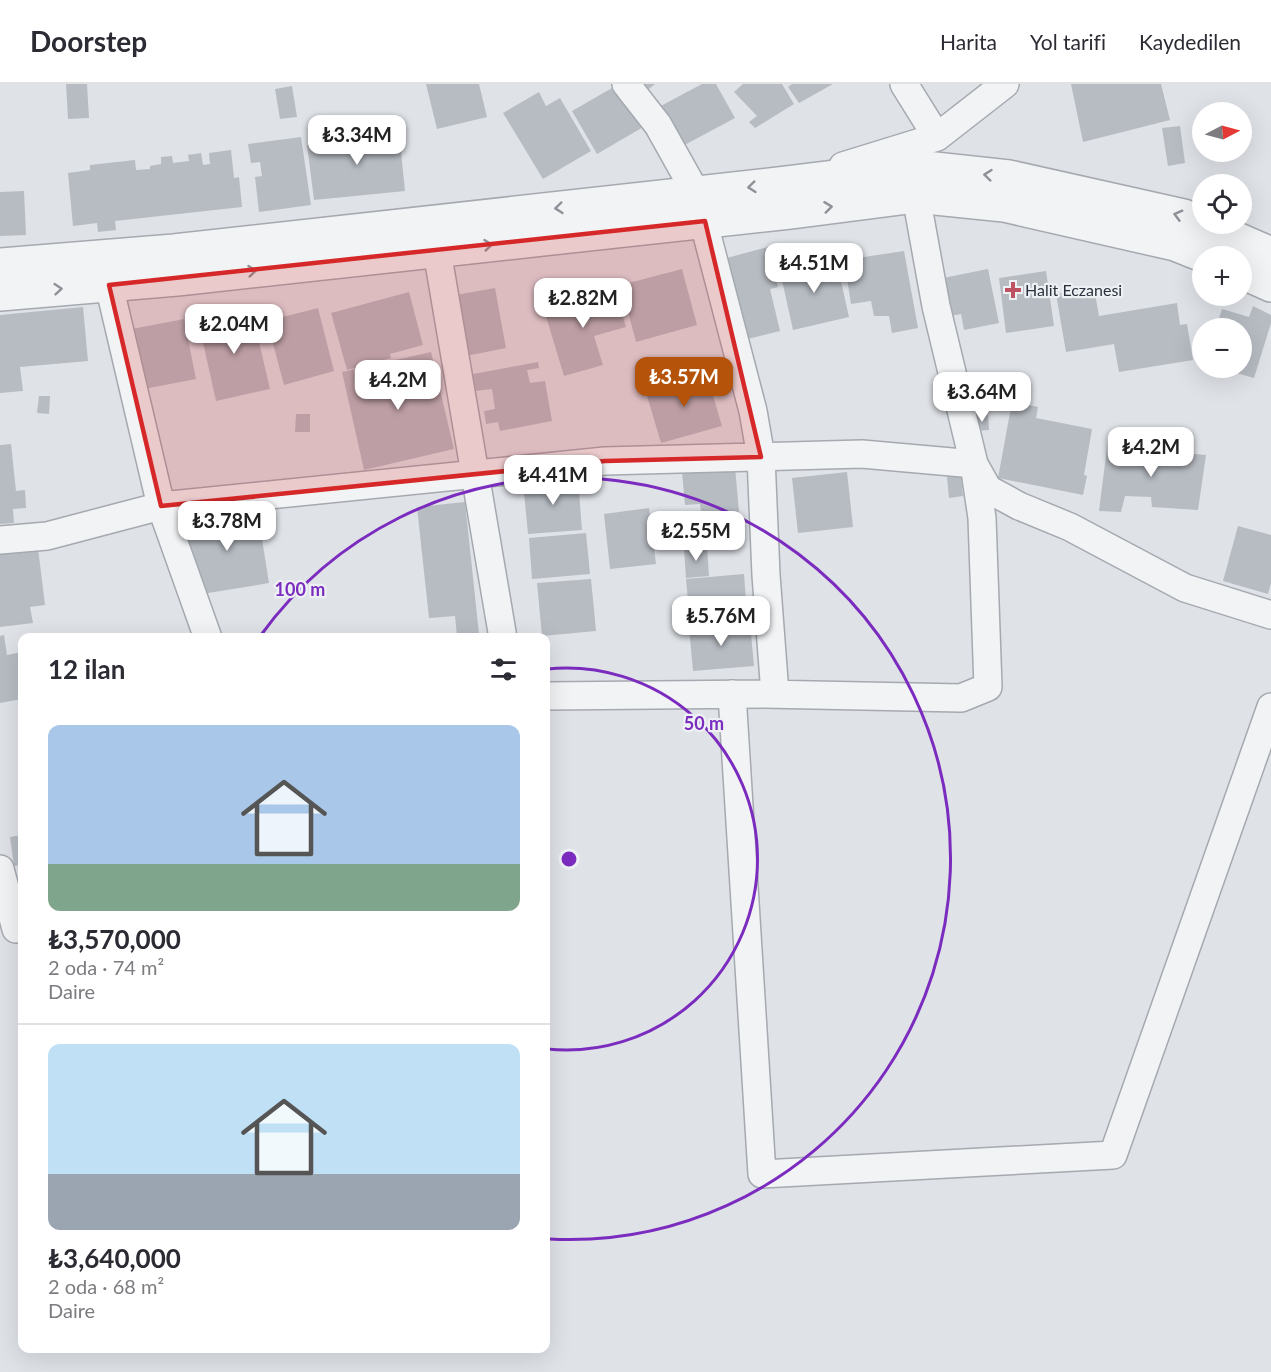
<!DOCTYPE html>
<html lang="tr">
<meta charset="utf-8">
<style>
:root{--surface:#fff;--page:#f7f7f7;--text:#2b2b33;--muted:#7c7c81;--line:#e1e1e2;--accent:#b45309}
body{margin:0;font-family:Lato,sans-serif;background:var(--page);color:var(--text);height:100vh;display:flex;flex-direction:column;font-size:22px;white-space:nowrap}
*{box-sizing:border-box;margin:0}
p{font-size:20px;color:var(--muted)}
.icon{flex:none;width:33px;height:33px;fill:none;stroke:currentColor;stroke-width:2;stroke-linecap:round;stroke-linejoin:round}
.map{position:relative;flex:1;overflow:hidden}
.details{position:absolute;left:18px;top:549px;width:532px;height:720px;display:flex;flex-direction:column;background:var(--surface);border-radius:12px;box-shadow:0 6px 24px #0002}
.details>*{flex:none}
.needle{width:39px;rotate:84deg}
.fabs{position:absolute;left:1192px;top:18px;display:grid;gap:12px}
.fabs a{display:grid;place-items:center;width:60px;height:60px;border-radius:50%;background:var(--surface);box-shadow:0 6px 24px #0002;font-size:30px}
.price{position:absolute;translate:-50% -51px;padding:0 14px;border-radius:12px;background:#fff;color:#222;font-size:20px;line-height:39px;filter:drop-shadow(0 2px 3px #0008)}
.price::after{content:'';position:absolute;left:50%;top:36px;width:18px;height:14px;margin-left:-9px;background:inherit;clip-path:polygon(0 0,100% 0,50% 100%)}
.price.active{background:var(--accent);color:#fff}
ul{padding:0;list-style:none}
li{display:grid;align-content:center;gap:12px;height:318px;padding:0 30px}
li+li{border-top:2px solid var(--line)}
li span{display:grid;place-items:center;height:186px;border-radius:12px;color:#555}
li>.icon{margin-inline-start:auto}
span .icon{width:108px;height:108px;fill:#fffc;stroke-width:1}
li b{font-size:26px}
h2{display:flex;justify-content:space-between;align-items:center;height:72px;padding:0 30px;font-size:26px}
header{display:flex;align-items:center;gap:36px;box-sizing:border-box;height:84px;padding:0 30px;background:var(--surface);border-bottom:2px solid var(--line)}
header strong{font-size:28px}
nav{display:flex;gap:33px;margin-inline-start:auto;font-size:21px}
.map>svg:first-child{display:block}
.building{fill:#b7bcc3}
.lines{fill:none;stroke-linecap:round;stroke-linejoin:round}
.minor-casing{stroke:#a5a9b0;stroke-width:30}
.tertiary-casing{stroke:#a5a9b0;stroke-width:36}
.minor{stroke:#f1f3f5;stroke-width:27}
.tertiary{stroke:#f1f3f5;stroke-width:33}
.oneway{stroke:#8e9298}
.marked{fill:#d62828;fill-opacity:0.2;stroke:#d62828;stroke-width:4.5;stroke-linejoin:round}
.ring{fill:none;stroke:#7b2cbf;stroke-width:3}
.poi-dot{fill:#be5263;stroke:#eef1f4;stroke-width:2}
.labels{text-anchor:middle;stroke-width:4.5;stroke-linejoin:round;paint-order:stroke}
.poi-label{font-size:16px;fill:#2a313c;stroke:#eef1f4;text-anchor:start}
.centre{fill:#7b2cbf;stroke:#eef1f4;stroke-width:3}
.ring-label{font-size:18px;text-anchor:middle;font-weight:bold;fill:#7b2cbf;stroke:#eef1f4;stroke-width:4.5;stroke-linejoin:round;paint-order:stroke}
</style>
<header>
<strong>Doorstep</strong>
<nav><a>Harita</a><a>Yol tarifi</a><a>Kaydedilen</a></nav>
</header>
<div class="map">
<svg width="1271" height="1288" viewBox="0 0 1271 1288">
<rect width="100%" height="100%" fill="#dfe2e7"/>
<path class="building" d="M66 0H87L89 34 68 35Z
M426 0H479L487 33 437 45Z
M619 0 645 42 597 70 572 27Z
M638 0H655L644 9Z
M702 0H716L735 34 679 64 657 24Z
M743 0H782L794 20 755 44 749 38 757 32 734 8Z
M792 0H833L799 19 788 3Z
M1071 0H1161L1170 36 1083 58Z
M292 2 297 33 280 35 275 5Z
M539 8 546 22 560 14 591 67 543 95 503 29Z
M1180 42 1185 79 1168 82 1162 44Z
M399 48 405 107 314 116 307 61 338 57V54Z
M301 53 311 121 259 128 255 93 262 92 260 78 251 79 248 60Z
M231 66 234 94 239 93 242 123 115 137 116 146 98 148 97 139 73 142 68 89 90 86V81L135 76 136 86 150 85V82L161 80V73L172 72 173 79 189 77 188 71 201 69 203 81 210 80 209 69Z
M24 107 26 151 0 152V108Z
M768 163 778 203 770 205 780 247 739 257 719 176Z
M904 167 918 244 892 249 889 232H874L871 217 851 220 844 176Z
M836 175 849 233 793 246 780 187Z
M682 185 697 241 636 258 621 201Z
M988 185 999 239 964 246 961 230 945 233 938 195Z
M1046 187 1054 242 1006 249 999 194Z
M495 204 506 264 461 273 450 212Z
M1094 204 1099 232 1177 219 1180 241 1187 240 1193 276 1119 288 1114 260 1066 268 1056 210Z
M615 205 626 243 594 252 603 281 564 292 544 226Z
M409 208 423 261 390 270 391 274 347 286 331 229Z
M1253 222 1271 231V239L1254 294 1219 284H1242V244H1216L1222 225 1249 233Z
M83 223 88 277 20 283 23 307 0 309V231Z
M251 224 270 305 216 317 198 236Z
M318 224 334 287 284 301 267 237Z
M184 235 196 295 144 305 132 245Z
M431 268 454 365 364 386 342 288Z
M538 278 539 284 527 286 530 299 545 297 552 337 500 347 498 338 486 340 484 327 495 325 492 305 476 307 473 290Z
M706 288 722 342 661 359 645 305Z
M39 312H50L49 330 37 329Z
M1012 318 1038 323 1036 334 1092 345 1084 391 1087 392 1083 411 998 394Z
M296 330H310V348H295Z
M988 331 989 346 976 347 974 332Z
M1108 356 1117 359 1160 362V374L1182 377 1184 369 1206 371 1198 426 1152 423 1151 413 1125 412 1121 428 1099 427Z
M11 360 16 407 25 406 26 424 13 425 14 439 0 440V361Z
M735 383 740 439 703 442 700 420 685 421 682 388Z
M847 388 853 443 798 449 792 394Z
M961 392 963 412 949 414 947 393Z
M578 394 582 446 528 450 523 398Z
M465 418 479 550 457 552 455 532 429 534 417 423Z
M257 424 269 499 196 511 184 436Z
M649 424 656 480 610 485 604 430Z
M1238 442 1271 451V499L1268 510 1223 497Z
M586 449 590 490 532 495 529 454Z
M37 456 45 521 30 523 33 539 0 543V461Z
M707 463 709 492 686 494 684 465Z
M744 490 747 532 690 537 686 495Z
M591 495 596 547 542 552 537 499Z
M750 539 754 582 693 587 689 544Z
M4 551 7 571 22 568V615L0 619V552Z
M22 751V781L14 782 10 753Z
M22 792V807L18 793Z"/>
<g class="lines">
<g class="minor-casing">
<path id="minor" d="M626 0 658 41 696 109 753 327 761 373 766 491 775 610
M904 0 937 53
M843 82 937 53 1005 0
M437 167 503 554
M0 456 47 452 161 422 109 201
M208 554 161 422 605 377 862 370 974 380 988 405 1019 422 1070 443 1185 504 1271 531
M732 610 762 1090 1113 1071 1271 623
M546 612 764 610 961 614 988 603 982 434 974 380 936 222 916 112
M0 785 16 845"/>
</g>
<g class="tertiary-casing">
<path id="tertiary" d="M0 181 174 167 787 99 916 83 1009 93 1184 132 1271 170
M1242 188 1271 201
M0 210 177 195 790 128 916 112 1004 121 1175 160 1205 172"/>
</g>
<use href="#minor" class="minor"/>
<use href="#tertiary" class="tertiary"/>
</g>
<defs><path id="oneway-chevron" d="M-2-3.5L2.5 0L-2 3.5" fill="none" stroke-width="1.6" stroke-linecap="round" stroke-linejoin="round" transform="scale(1.5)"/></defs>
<g class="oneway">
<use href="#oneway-chevron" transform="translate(988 91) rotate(-174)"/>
<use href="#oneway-chevron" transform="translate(752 103) rotate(174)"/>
<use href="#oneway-chevron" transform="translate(828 123) rotate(-7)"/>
<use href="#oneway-chevron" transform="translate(559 124) rotate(174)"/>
<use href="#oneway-chevron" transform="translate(1178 131) rotate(-165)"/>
<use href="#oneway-chevron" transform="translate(488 161) rotate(-6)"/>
<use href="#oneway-chevron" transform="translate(252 187) rotate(-6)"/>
<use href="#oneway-chevron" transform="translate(58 205) rotate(-5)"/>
</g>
<path class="marked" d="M705 137 761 373 605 377 161 422 109 201Z"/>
<g class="ring">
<path d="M547 585A191 191 0 1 1 547 965"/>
<path d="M261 551A381 381 0 1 1 549 1155"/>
</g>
<path class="poi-dot" d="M1010 197h6v6h6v6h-6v6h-6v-6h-6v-6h6z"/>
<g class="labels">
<g class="poi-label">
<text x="1025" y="212">Halit Eczanesi</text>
</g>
</g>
<circle cx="569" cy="775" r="9" class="centre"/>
<g class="ring-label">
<text x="300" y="512">100 m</text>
<text x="704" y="646">50 m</text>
</g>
</svg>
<div class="fabs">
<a><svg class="needle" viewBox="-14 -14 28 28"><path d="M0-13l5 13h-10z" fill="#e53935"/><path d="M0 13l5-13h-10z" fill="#7c7c81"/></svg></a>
<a><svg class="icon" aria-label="locate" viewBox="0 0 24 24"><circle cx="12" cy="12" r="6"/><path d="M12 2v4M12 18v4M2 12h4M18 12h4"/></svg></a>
<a>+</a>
<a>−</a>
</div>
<b class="price" style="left:357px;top:82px">₺3.34M</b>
<b class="price" style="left:814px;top:210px">₺4.51M</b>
<b class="price" style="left:583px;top:245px">₺2.82M</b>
<b class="price" style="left:234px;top:271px">₺2.04M</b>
<b class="price active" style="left:684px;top:324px">₺3.57M</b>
<b class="price" style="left:398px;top:327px">₺4.2M</b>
<b class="price" style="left:982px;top:339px">₺3.64M</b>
<b class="price" style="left:1151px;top:394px">₺4.2M</b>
<b class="price" style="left:553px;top:422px">₺4.41M</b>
<b class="price" style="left:227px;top:468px">₺3.78M</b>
<b class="price" style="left:696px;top:478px">₺2.55M</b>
<b class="price" style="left:721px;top:563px">₺5.76M</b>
<section class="details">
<h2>12 ilan<svg class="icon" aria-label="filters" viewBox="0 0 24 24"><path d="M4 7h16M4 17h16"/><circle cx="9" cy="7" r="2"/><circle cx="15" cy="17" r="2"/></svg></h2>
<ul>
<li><span style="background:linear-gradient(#a9c7e8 75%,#7fa58c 0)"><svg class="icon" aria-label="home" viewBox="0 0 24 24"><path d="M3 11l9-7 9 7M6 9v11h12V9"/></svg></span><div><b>₺3,570,000</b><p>2 oda · 74 m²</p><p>Daire</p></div></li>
<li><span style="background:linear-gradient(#bfe0f5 70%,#9aa5b1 0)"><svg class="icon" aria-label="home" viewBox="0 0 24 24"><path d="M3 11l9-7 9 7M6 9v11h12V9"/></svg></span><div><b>₺3,640,000</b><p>2 oda · 68 m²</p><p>Daire</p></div></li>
</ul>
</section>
</div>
